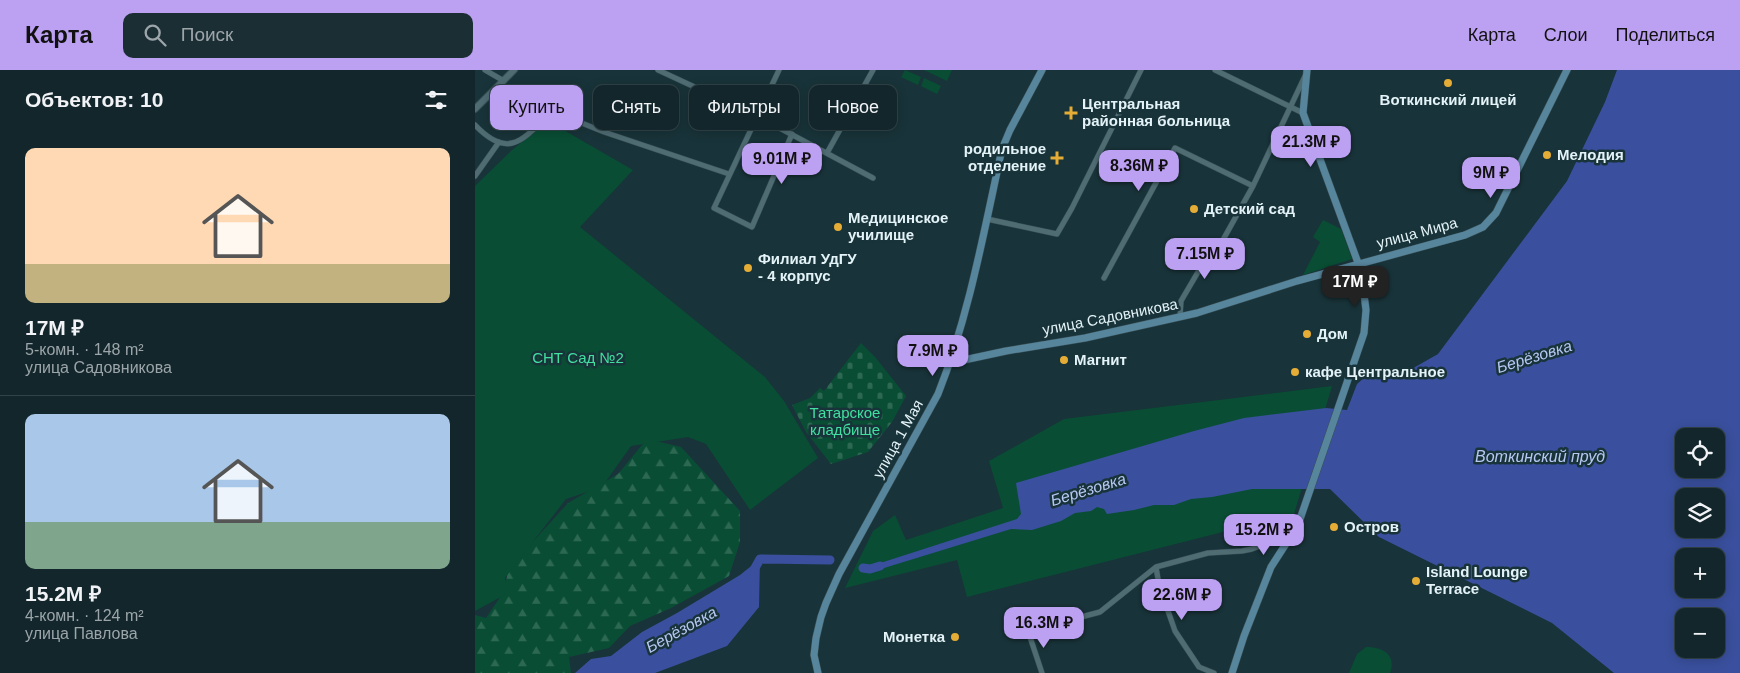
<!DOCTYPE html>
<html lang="ru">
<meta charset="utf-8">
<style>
:root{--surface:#12262b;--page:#1b2e33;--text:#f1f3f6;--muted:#9ca5a9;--line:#314347;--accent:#bca0f2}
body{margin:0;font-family:Helvetica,sans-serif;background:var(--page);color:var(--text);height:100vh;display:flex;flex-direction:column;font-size:19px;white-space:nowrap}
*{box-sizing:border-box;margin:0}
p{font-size:16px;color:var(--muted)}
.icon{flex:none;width:28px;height:28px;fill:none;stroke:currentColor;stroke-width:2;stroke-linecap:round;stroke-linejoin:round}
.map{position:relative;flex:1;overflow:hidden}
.side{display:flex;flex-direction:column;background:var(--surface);width:475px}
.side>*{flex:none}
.hud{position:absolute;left:15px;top:15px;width:475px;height:45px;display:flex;gap:10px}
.controls{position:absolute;left:1200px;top:358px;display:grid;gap:10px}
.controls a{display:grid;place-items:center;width:50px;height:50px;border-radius:10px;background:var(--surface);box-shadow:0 2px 12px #0003,0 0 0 1px var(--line);font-size:25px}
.price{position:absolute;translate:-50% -42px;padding:0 11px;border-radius:10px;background:var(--accent);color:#111;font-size:16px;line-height:32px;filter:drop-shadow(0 1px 2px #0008)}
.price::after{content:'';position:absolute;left:50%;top:30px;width:15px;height:11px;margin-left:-8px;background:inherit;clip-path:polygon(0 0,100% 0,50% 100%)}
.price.active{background:#222;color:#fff}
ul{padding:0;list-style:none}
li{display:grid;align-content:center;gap:10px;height:265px;padding:0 25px}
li+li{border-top:1px solid var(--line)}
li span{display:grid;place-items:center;height:155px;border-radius:10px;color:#555}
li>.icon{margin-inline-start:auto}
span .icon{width:90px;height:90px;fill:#fffc;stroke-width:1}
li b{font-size:21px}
h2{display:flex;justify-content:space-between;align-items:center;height:60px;padding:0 25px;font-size:21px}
.pill{padding:0 18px;border-radius:10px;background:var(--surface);box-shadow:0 2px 12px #0003,0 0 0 1px var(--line);font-size:18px;line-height:45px}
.pill.active{background:var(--accent);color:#111}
header{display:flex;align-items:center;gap:30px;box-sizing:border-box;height:70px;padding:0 25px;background:var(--accent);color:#111}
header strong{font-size:24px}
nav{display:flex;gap:28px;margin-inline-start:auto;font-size:18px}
.search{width:350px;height:45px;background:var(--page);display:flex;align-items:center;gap:12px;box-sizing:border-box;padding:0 18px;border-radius:10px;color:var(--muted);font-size:19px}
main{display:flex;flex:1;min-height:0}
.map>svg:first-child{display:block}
.forest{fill:url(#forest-firs)}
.cemetery{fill:url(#cemetery-stones)}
.green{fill:#094e34}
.water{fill:#3a509e;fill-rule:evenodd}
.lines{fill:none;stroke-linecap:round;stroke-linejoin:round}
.river{stroke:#3a509e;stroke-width:9}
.minor-casing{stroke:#364e54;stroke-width:6}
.tertiary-casing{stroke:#364e54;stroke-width:8}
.secondary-casing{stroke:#364e54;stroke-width:8}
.minor{stroke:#4f6c73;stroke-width:5}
.tertiary{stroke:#4f6c73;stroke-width:6}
.secondary{stroke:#57859c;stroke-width:7}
.poi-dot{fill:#e5ad35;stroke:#183339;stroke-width:2}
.labels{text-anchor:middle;stroke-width:5;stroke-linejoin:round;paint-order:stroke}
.poi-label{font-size:15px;font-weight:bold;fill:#e3f3f7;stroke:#183339;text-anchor:start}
.street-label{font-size:15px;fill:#e3f3f7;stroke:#183339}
.park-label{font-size:15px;fill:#41e0a1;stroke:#183339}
.water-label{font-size:16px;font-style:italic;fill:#b7c7f2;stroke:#183339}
</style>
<header>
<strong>Карта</strong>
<div class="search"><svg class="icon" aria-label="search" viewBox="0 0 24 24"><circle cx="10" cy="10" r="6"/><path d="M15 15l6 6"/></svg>Поиск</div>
<nav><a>Карта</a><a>Слои</a><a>Поделиться</a></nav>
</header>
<main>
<section class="side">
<h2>Объектов: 10<svg class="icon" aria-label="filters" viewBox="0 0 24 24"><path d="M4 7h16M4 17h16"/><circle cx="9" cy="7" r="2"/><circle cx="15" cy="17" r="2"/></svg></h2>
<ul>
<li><span style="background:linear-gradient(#ffd9b3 75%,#c2b280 0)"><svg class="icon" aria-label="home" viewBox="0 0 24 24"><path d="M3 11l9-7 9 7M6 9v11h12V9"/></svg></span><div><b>17M ₽</b><p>5-комн. · 148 m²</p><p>улица Садовникова</p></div></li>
<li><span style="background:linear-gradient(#a9c7e8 70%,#7fa58c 0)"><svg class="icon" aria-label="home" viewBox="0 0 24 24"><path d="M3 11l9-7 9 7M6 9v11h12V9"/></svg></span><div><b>15.2M ₽</b><p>4-комн. · 124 m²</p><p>улица Павлова</p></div></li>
</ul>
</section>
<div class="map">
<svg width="1265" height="603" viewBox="0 0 1265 603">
<defs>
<pattern id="forest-firs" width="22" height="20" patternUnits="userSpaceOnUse" patternTransform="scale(1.25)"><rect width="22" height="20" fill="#094e34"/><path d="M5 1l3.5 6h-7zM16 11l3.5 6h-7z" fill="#2d6852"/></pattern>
<pattern id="cemetery-stones" width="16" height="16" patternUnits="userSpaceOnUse" patternTransform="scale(1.25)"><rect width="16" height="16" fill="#094e34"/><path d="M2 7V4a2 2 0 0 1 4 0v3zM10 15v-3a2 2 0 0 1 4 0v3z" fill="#2d6852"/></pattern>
</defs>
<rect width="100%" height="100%" fill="#183339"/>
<path class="forest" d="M172 369 206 377 265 441V472L254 506 196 538 155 556 134 578 94 587 96 603H0V545L11 548 28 523 34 498 93 433 143 404Z"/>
<path class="cemetery" d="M386 273 400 287 431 326 417 352 393 382 356 394 331 362 317 335 335 328 345 318 349 321Z"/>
<path class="green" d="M430 0 446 7 443 15 426 7Z
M449 0H477L472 11Z
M449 8 466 16 462 24 446 16Z
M73 51 158 100 105 157 290 307 309 331 343 388 275 440 231 374 213 367 156 376 127 417 91 429 30 508 33 523 0 541V116L37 80Z
M848 150 866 159 877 189 828 205 845 172 838 167Z
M857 316 819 444 492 527 482 490 370 518 398 461 420 445 431 470 528 438 514 391 589 349Z
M891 577C907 577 922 584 915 603H874L882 584Z"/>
<path class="water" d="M1142 0H1265V603H1139L1077 553 904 467 855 419H777L737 427 716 429 699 435H679L659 440 632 444 629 439 622 437 616 441 600 443 586 451 557 460 536 459 396 502V496L542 449 546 444 541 413 719 361 769 348 851 338 872 340 882 314 901 297 933 301 963 284 1092 111 1130 32ZM1209 366H1241V399H1209ZM1209 426H1241V459H1209ZM1209 486H1241V519H1209ZM1209 546H1241V579H1209Z
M285 489 284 537 252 576 180 603H100L116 589 136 586 167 562 202 543 265 505Z"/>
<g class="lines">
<path class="river" d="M280 498 285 489 355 490
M388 498 395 499 405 496"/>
<g class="minor-casing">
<path id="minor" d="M10 0 29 11
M183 0 282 46 398 108
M304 0 239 138 277 157 317 64
M740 0 828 43
M0 55C35 92 50 67 77 41L129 62 254 104
M352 83 398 0
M0 106 24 72
M512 149 582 164 597 138 666 0
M629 208 700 78 778 116
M705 247 706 231 723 202 734 195 778 116 830 6
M681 497 684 515 700 561 724 597 739 603
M567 603 553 561 625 542 681 497 733 483 767 481 777 479 798 471H812"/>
</g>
<g class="tertiary-casing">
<path id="tertiary" d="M0 39 39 0"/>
</g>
<g class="secondary-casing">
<path id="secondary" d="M475 293 531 281 610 268 722 243 822 211 990 165 1008 157 1021 143 1092 0
M343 603 339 585 341 568 346 547 351 533 364 504 463 324C494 246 509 161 527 79L535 60 567 0
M757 603 769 566 796 497 823 455 889 263 891 240 886 201 828 43 832 0"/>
</g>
<use href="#minor" class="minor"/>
<use href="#tertiary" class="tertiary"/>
<use href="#secondary" class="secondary"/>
</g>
<g class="poi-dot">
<circle cx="973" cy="13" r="5"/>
<path d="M593.5 35.5h5v5h5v5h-5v5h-5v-5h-5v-5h5z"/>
<circle cx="1072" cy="85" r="5"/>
<path d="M579.5 80.5h5v5h5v5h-5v5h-5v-5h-5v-5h5z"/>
<circle cx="719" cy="139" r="5"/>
<circle cx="363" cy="157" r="5"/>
<circle cx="273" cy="198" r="5"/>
<circle cx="832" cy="264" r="5"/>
<circle cx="589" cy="290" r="5"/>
<circle cx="820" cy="302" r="5"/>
<circle cx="859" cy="457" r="5"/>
<circle cx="941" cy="511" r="5"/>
<circle cx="480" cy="567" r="5"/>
</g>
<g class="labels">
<g class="poi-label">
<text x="973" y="35" text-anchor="middle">Воткинский лицей</text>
<text x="607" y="39">Центральная<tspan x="607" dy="17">районная больница</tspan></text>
<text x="571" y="84" text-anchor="end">родильное<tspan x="571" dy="17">отделение</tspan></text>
<text x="1082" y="90">Мелодия</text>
<text x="729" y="144">Детский сад</text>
<text x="373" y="153">Медицинское<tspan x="373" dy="17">училище</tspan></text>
<text x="283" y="194">Филиал УдГУ<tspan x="283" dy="17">- 4 корпус</tspan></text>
<text x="842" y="269">Дом</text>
<text x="599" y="295">Магнит</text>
<text x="830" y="307">кафе Центральное</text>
<text x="869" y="462">Остров</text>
<text x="951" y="507">Island Lounge<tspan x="951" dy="17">Terrace</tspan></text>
<text x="470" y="572" text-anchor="end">Монетка</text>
</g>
<g class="street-label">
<text transform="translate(942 163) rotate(-15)" y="5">улица Мира</text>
<text transform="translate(635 247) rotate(-11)" y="5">улица Садовникова</text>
<text transform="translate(423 369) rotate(-61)" y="5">улица 1 Мая</text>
</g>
<g class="park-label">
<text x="103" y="293">СНТ Сад №2</text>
<text x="370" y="348">Татарское<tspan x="370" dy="17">кладбище</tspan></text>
</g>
<g class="water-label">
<text transform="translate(1059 286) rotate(-17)" y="6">Берёзовка</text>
<text x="1065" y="392">Воткинский пруд</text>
<text transform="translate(613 419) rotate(-17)" y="6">Берёзовка</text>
<text transform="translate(206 559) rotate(-29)" y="6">Берёзовка</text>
</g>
</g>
</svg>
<div class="controls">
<a><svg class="icon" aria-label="locate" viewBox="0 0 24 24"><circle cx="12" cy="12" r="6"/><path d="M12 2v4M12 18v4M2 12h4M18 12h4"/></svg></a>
<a><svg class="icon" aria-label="layers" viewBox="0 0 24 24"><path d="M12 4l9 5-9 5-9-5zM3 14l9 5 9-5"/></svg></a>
<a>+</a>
<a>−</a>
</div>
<b class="price" style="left:836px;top:98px">21.3M ₽</b>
<b class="price" style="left:307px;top:115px">9.01M ₽</b>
<b class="price" style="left:664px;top:122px">8.36M ₽</b>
<b class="price" style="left:1016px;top:129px">9M ₽</b>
<b class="price" style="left:730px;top:210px">7.15M ₽</b>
<b class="price active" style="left:880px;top:238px">17M ₽</b>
<b class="price" style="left:458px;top:307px">7.9M ₽</b>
<b class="price" style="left:789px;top:486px">15.2M ₽</b>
<b class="price" style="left:707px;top:551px">22.6M ₽</b>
<b class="price" style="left:569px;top:579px">16.3M ₽</b>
<div class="hud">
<a class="pill active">Купить</a>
<a class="pill">Снять</a>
<a class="pill">Фильтры</a>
<a class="pill">Новое</a>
</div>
</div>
</main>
